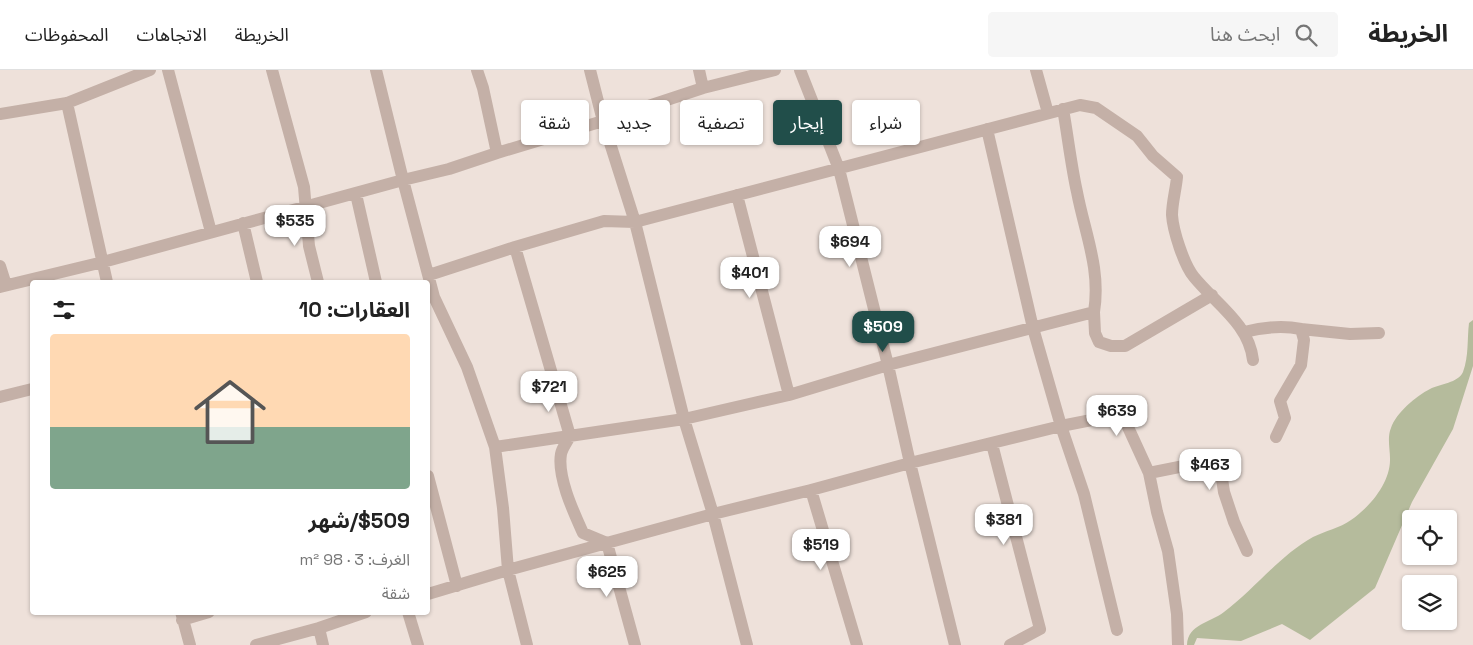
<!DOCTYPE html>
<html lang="ar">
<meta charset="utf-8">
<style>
body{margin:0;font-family:"Space Grotesk","Noto Sans Arabic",sans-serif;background:#f6f6f6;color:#222;direction:rtl;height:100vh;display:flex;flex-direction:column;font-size:19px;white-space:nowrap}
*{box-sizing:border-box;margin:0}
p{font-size:16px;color:#767676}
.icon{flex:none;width:28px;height:28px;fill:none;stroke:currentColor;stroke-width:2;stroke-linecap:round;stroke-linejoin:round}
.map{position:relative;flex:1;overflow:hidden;direction:ltr}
.sheet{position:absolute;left:30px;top:210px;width:400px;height:335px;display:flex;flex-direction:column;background:#fff;border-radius:5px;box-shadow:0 1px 4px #0004;direction:rtl}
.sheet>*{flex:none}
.banner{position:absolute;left:445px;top:30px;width:475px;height:45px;direction:rtl;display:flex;gap:10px}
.controls{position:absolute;left:1402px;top:440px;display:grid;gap:10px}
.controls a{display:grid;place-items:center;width:55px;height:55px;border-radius:5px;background:#fff;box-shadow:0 1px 4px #0004;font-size:25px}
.price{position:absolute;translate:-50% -42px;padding:0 11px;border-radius:10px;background:#fff;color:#222;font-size:16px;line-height:32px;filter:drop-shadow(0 1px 2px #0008)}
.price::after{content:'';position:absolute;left:50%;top:30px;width:15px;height:11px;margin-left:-8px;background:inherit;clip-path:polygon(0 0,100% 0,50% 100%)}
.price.selected{background:#214e4a;color:#fff}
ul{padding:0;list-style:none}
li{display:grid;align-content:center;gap:10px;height:265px;padding:0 20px}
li+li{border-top:1px solid #e0e0e0}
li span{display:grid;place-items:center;height:155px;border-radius:5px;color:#555}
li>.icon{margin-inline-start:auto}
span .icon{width:90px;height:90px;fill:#fffc;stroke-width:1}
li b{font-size:21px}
h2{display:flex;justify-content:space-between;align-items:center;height:60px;padding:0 20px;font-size:21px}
.tag{padding:0 18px;border-radius:5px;background:#fff;box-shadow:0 1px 4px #0004;font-size:18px;line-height:45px}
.tag.selected{background:#214e4a;color:#fff}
header{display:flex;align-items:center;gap:30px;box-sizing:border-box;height:70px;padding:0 25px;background:#fff;border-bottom:1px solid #e0e0e0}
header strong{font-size:24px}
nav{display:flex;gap:28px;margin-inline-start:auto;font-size:18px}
.search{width:350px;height:45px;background:#f6f6f6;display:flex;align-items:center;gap:12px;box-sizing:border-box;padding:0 18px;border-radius:5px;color:#767676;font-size:19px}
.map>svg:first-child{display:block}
.green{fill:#b5bb9c}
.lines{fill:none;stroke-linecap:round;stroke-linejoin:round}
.minor{stroke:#c4b0a7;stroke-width:12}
</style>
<header>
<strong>الخريطة</strong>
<div class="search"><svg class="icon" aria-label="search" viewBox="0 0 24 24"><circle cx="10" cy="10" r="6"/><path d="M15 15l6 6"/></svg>ابحث هنا</div>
<nav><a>الخريطة</a><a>الاتجاهات</a><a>المحفوظات</a></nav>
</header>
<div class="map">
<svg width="1473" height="575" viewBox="0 0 1473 575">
<rect width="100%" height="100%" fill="#eee1da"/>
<path class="green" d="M 1473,250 L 1473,296 L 1453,359 L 1412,432 L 1375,518 L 1310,570 L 1282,554 L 1241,571 L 1197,568 L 1194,575 L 1187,575 C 1188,554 1210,553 1224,542 C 1255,519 1279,486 1313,467 C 1325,461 1340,458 1351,450 C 1370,437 1391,412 1390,388 C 1390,379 1387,367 1391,358 C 1396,343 1416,326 1430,319 C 1440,314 1458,313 1463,302 C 1469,286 1467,269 1469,253 Z"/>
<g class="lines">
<path class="minor" d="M 168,0 L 211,162
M 272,0 L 304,117 L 309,176 L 318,212
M 376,0 L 403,110 L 449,99 L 497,83 L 603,51 L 703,18 L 775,0
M 477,0 L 483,18 L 497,83
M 590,0 L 603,51 L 635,152 L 684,349 L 713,444 L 747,575
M 699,0 L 703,18
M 800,0 L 839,99 L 888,295 L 910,393 L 1061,356 L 1122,344 L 1149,403 L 1157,442 L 1168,481 L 1177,544 L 1178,575
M 1036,0 L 1048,43
M 67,33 L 107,212
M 0,44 L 67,33 L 150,0
M 987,59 L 1033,258 L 1061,356 L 1084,424 L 1117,560
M 356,124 L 376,212
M 737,125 L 789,325
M 243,153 L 257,212
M 515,177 L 570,366 C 567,372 562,378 561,384 C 557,407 574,443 583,463 L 607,473 L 635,575
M 0,196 L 6,215
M 429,205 L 515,177 L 604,151 L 635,152 L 1080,35 L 1096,38 L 1137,66 L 1153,86 L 1177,107 C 1176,119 1172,133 1172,145 C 1173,161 1184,195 1194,207 C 1216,234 1249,254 1253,290
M 0,217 L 103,192 L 403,110 L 434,227 L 467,297 L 495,377 L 503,438 L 508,500 L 713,444 L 811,420 L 910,393 L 955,575
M 1094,242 L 1095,263 L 1099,272 L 1111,276 L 1125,276 L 1212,225
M 1301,259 L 1350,264 L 1379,263
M 1244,262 C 1264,257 1281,255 1301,259 L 1304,270 L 1301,295 L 1280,331 L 1285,348 L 1276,367
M 0,327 L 32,319
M 992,374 L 1040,559 L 1010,575
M 495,377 L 684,349 L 789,325 L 888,295 L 1094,242 C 1101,199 1085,164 1077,122 C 1071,95 1068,67 1063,39
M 1149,403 L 1219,389 L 1224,422 L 1234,452 L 1247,481
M 428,406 L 457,516
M 811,420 L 857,575
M 428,524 L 508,500 L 527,575
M 181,542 L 190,575
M 408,542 L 418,575
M 182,550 L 209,542
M 319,558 L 323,575
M 256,575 L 319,558 L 366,542"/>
</g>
</svg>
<div class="controls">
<a><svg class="icon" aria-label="locate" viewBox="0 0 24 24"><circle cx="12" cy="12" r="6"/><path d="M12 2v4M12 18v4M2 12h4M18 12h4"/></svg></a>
<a><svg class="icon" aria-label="layers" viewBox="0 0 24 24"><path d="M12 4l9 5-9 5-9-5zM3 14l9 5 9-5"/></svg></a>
</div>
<b class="price" style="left:295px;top:177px">$535</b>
<b class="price" style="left:850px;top:198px">$694</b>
<b class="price" style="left:750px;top:229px">$401</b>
<b class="price selected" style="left:883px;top:283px">$509</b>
<b class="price" style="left:549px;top:343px">$721</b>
<b class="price" style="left:1117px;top:367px">$639</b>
<b class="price" style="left:1210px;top:421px">$463</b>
<b class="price" style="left:1004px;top:476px">$381</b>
<b class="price" style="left:821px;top:501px">$519</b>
<b class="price" style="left:607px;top:528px">$625</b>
<div class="banner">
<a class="tag">شراء</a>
<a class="tag selected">إيجار</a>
<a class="tag">تصفية</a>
<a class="tag">جديد</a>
<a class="tag">شقة</a>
</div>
<section class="sheet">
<h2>العقارات: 10<svg class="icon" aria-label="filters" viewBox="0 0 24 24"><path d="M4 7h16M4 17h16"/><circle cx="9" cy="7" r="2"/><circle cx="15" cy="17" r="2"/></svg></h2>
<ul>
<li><span style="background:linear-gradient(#ffd9b3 60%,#7fa58c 0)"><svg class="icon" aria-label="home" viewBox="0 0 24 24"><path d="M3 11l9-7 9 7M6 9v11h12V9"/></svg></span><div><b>$509/شهر</b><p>الغرف: 3 · 98 m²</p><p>شقة</p></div></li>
</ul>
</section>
</div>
